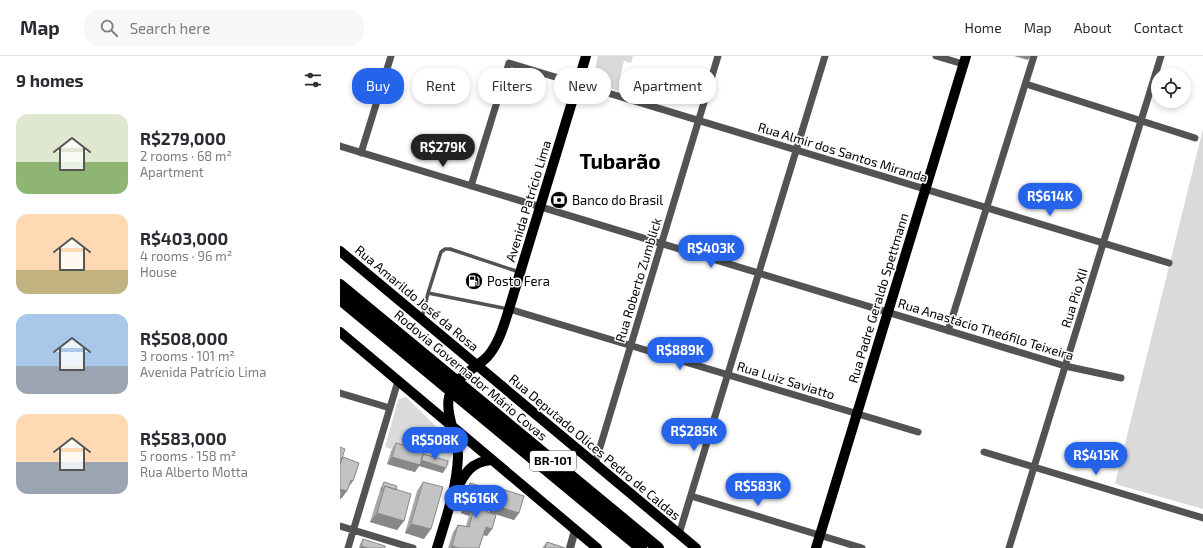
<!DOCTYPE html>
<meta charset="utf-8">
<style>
body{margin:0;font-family:"Exo 2",sans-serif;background:#f7f7f7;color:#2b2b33;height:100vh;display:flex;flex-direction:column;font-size:15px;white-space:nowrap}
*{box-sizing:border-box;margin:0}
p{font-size:13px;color:#7c7c81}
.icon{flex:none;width:22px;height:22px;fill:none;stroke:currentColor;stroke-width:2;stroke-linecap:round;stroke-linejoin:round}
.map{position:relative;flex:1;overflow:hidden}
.details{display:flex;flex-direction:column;background:#fff;width:340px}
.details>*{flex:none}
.guide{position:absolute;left:12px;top:12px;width:380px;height:36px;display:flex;gap:8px}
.fabs{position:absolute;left:811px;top:12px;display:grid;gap:8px}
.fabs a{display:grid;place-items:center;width:40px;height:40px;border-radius:50%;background:#fff;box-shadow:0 2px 6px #0003;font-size:20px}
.price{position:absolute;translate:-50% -34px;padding:0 9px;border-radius:14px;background:#2563eb;color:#fff;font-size:13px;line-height:26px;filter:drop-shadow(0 1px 2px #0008)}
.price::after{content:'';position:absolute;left:50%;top:24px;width:12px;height:9px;margin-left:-6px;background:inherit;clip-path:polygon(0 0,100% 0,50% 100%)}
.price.on{background:#222;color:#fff}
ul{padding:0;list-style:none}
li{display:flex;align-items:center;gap:12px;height:100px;padding:0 16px}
li span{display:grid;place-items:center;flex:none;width:112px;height:80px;border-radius:12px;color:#555}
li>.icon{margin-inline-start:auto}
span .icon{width:48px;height:48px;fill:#fffc;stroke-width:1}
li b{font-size:17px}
h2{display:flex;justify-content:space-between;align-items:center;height:48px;padding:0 16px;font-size:17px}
.chip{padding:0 14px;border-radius:16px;background:#fff;box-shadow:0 2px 6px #0003;font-size:14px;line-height:36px}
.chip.on{background:#2563eb;color:#fff}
header{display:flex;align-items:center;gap:24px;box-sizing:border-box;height:56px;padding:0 20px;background:#fff;border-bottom:1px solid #e1e1e2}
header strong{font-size:19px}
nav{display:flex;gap:22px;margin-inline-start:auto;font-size:14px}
.search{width:280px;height:36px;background:#f7f7f7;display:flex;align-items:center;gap:10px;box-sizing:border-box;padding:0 14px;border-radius:16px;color:#7c7c81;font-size:15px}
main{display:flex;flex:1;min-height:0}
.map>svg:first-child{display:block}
.green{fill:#dadada}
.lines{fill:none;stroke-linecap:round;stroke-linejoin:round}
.service{stroke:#535353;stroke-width:3.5}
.minor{stroke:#535353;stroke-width:7}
.tertiary{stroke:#535353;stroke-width:8}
.primary{stroke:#000;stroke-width:10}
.motorway{stroke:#000;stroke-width:12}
.wall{fill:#a8a8a8}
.shaded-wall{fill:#888}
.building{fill:#c3c3c3;stroke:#888}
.labels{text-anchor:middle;stroke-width:3;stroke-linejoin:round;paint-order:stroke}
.shield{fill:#fff;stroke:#4c4c4c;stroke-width:1}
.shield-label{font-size:12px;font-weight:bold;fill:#000}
.street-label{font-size:13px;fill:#000;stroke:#fff}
.poi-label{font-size:13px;fill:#000;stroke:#fff;text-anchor:start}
.town-label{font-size:21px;font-weight:bold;fill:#000;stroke:#fff}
</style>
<header>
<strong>Map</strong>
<div class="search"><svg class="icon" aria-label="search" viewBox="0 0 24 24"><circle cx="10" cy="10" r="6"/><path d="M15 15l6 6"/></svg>Search here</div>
<nav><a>Home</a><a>Map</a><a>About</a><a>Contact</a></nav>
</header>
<main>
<section class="details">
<h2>9 homes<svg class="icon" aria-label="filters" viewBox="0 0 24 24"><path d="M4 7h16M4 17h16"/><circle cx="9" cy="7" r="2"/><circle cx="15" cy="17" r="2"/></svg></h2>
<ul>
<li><span style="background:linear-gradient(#dfe7d0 60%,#8fb573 0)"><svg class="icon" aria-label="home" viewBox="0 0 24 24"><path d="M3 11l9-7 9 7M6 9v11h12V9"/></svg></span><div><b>R$279,000</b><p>2 rooms · 68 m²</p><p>Apartment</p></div></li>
<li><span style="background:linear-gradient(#ffd9b3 70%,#c2b280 0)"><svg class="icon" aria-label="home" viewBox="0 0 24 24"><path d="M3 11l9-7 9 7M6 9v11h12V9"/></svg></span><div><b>R$403,000</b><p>4 rooms · 96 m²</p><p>House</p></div></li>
<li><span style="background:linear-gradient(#a9c7e8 65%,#9aa5b1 0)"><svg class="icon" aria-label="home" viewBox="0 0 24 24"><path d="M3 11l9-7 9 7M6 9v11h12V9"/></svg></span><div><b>R$508,000</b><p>3 rooms · 101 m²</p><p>Avenida Patrício Lima</p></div></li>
<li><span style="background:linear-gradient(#ffd9b3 60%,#9aa5b1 0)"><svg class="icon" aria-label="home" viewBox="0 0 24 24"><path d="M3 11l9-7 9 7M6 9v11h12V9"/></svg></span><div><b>R$583,000</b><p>5 rooms · 158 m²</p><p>Rua Alberto Motta</p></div></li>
</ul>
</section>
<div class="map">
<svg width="863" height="492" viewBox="0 0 863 492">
<rect width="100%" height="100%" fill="#fff"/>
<path class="green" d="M 258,0 L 293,0 L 291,7 L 284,5 L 280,22 L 284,23 L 281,36 L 252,26 Z
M 863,73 L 863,453 L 775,428 Z
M 66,341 L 113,387 L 114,394 L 108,410 L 45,391 L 58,344 L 62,342 Z"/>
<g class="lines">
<path class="service" d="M 88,237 L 101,196 L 105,193 L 110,193 L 179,216
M 82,262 L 88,237 L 168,253"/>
<path class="minor" d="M 596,0 L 623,8
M 686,28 L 855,82
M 0,90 L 725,310 L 781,322
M 21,97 L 51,0
M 131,130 L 169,7 L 829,207
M 169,253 L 578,376
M 608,275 L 694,0
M 0,337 L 50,352
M 644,396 L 863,462
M 255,408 L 378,0
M 351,440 L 522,492
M 0,470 L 73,492
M 339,478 L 485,0
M 8,492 L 58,325
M 669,492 L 821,0"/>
<path class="tertiary" d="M 230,492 L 235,474"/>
<path class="primary" d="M 0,195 L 356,492
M 0,276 L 257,492
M 116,434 C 125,417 131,406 151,404
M 97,492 C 106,462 117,432 118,400 C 118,381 105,359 109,341 C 114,320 135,314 148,300 C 159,287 164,269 169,253 L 246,0
M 476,492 L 626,0"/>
<path class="motorway" d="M 0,229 L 318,492
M 0,243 L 301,492"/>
</g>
<path class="wall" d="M 56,387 L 83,398 L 103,417 L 79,410 L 75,416 L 47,408 L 51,395 Z
M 44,426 L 56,434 L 64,465 L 57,474 L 30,466 L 41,431 Z
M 83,426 L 84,483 L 65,477 L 77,435 Z
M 130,427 L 147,456 L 147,480 L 143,479 L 139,492 L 108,492 L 113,476 L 118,469 L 126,470 L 129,460 L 121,457 L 125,434 Z
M 159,432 L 179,457 L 174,464 L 149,456 L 154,439 Z
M 23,483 L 45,492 L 19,492 L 20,488 Z
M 207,486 L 225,492 L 202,492 Z"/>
<path class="shaded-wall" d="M 674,0 L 691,0 L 688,4 Z
M 52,401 L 80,404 L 106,412 L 103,417 L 79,410 L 75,416 L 47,408 Z
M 11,424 L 13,425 L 8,432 Z
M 0,433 L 7,435 L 2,442 L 0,442 Z
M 154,449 L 179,457 L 174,464 L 149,456 Z
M 126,450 L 134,453 L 129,460 L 121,457 Z
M 37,457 L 64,465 L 57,474 L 30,466 Z
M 71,468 L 91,473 L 84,483 L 65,477 Z
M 146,471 L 152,473 L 147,480 L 141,478 Z
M 21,490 L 28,492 L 20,492 Z
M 112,490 L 119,492 L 111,492 Z"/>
<path class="building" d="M 56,387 L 84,395 L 80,409 L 52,401 Z
M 0,391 L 5,393 L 0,408 Z
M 83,398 L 108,405 L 106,412 L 81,404 Z
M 3,401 L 19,407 L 13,425 L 11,424 L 7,435 L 0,433 L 0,408 Z
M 44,426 L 57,430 L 56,434 L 45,430 L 41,435 Z
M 83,426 L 103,431 L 91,473 L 71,468 Z
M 130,427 L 153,434 L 147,456 L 156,459 L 152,473 L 146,471 L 139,492 L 119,492 L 112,490 L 118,469 L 129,471 L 134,453 L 126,450 Z
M 45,430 L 71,438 L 64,465 L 37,457 Z
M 159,432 L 184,440 L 179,457 L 154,449 Z
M 0,436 L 2,436 L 0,443 Z
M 23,483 L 45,490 L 45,492 L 28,492 L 21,490 Z
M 207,486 L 225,492 L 205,492 Z"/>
<defs>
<symbol id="bank-disc" viewBox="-11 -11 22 22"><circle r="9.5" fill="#000" stroke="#fff"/><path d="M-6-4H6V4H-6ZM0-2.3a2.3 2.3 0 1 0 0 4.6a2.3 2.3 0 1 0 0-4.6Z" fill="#fff"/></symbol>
<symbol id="fuel-disc" viewBox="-11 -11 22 22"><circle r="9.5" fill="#000" stroke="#fff"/><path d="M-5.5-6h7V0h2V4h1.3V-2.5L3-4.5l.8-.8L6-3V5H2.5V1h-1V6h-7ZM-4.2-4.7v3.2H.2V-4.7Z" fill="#fff"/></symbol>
</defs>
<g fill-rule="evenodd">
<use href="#bank-disc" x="209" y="134" width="20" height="20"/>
<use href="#fuel-disc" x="124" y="215" width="20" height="20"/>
</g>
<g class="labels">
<rect class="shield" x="190" y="395" width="46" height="20" rx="3"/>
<g class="shield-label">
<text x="213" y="409">BR-101</text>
</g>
<g class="street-label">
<text transform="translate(503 96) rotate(17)" y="5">Rua Almir dos Santos Miranda</text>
<text transform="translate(188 145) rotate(-73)" y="5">Avenida Patrício Lima</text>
<text transform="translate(298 224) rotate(-73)" y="5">Rua Roberto Zumblick</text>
<text transform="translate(77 242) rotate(40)" y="5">Rua Amarildo José da Rosa</text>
<text transform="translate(538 242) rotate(-73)" y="5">Rua Padre Geraldo Spettmann</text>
<text transform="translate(734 242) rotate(-73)" y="5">Rua Pio XII</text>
<text transform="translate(646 273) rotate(17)" y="5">Rua Anastácio Theófilo Teixeira</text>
<text transform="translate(131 319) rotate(40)" y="5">Rodovia Governador Mário Covas</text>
<text transform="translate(446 324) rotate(17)" y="5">Rua Luiz Saviatto</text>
<text transform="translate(255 391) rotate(40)" y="5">Rua Deputado Olices Pedro de Caldas</text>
</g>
<g class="poi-label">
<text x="232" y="149">Banco do Brasil</text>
<text x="147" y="230">Posto Fera</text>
</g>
<g class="town-label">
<text x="280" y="113">Tubarão</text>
</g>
</g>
</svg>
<div class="fabs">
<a><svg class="icon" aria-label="locate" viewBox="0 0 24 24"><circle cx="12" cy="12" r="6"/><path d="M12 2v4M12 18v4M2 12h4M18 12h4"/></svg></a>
</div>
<b class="price on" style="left:103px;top:112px">R$279K</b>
<b class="price" style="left:710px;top:161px">R$614K</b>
<b class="price" style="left:371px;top:213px">R$403K</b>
<b class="price" style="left:340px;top:315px">R$889K</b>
<b class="price" style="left:354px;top:396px">R$285K</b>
<b class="price" style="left:95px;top:405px">R$508K</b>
<b class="price" style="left:756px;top:420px">R$415K</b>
<b class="price" style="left:418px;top:451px">R$583K</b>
<b class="price" style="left:136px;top:463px">R$616K</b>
<div class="guide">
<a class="chip on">Buy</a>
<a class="chip">Rent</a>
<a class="chip">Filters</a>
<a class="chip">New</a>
<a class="chip">Apartment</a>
</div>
</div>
</main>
